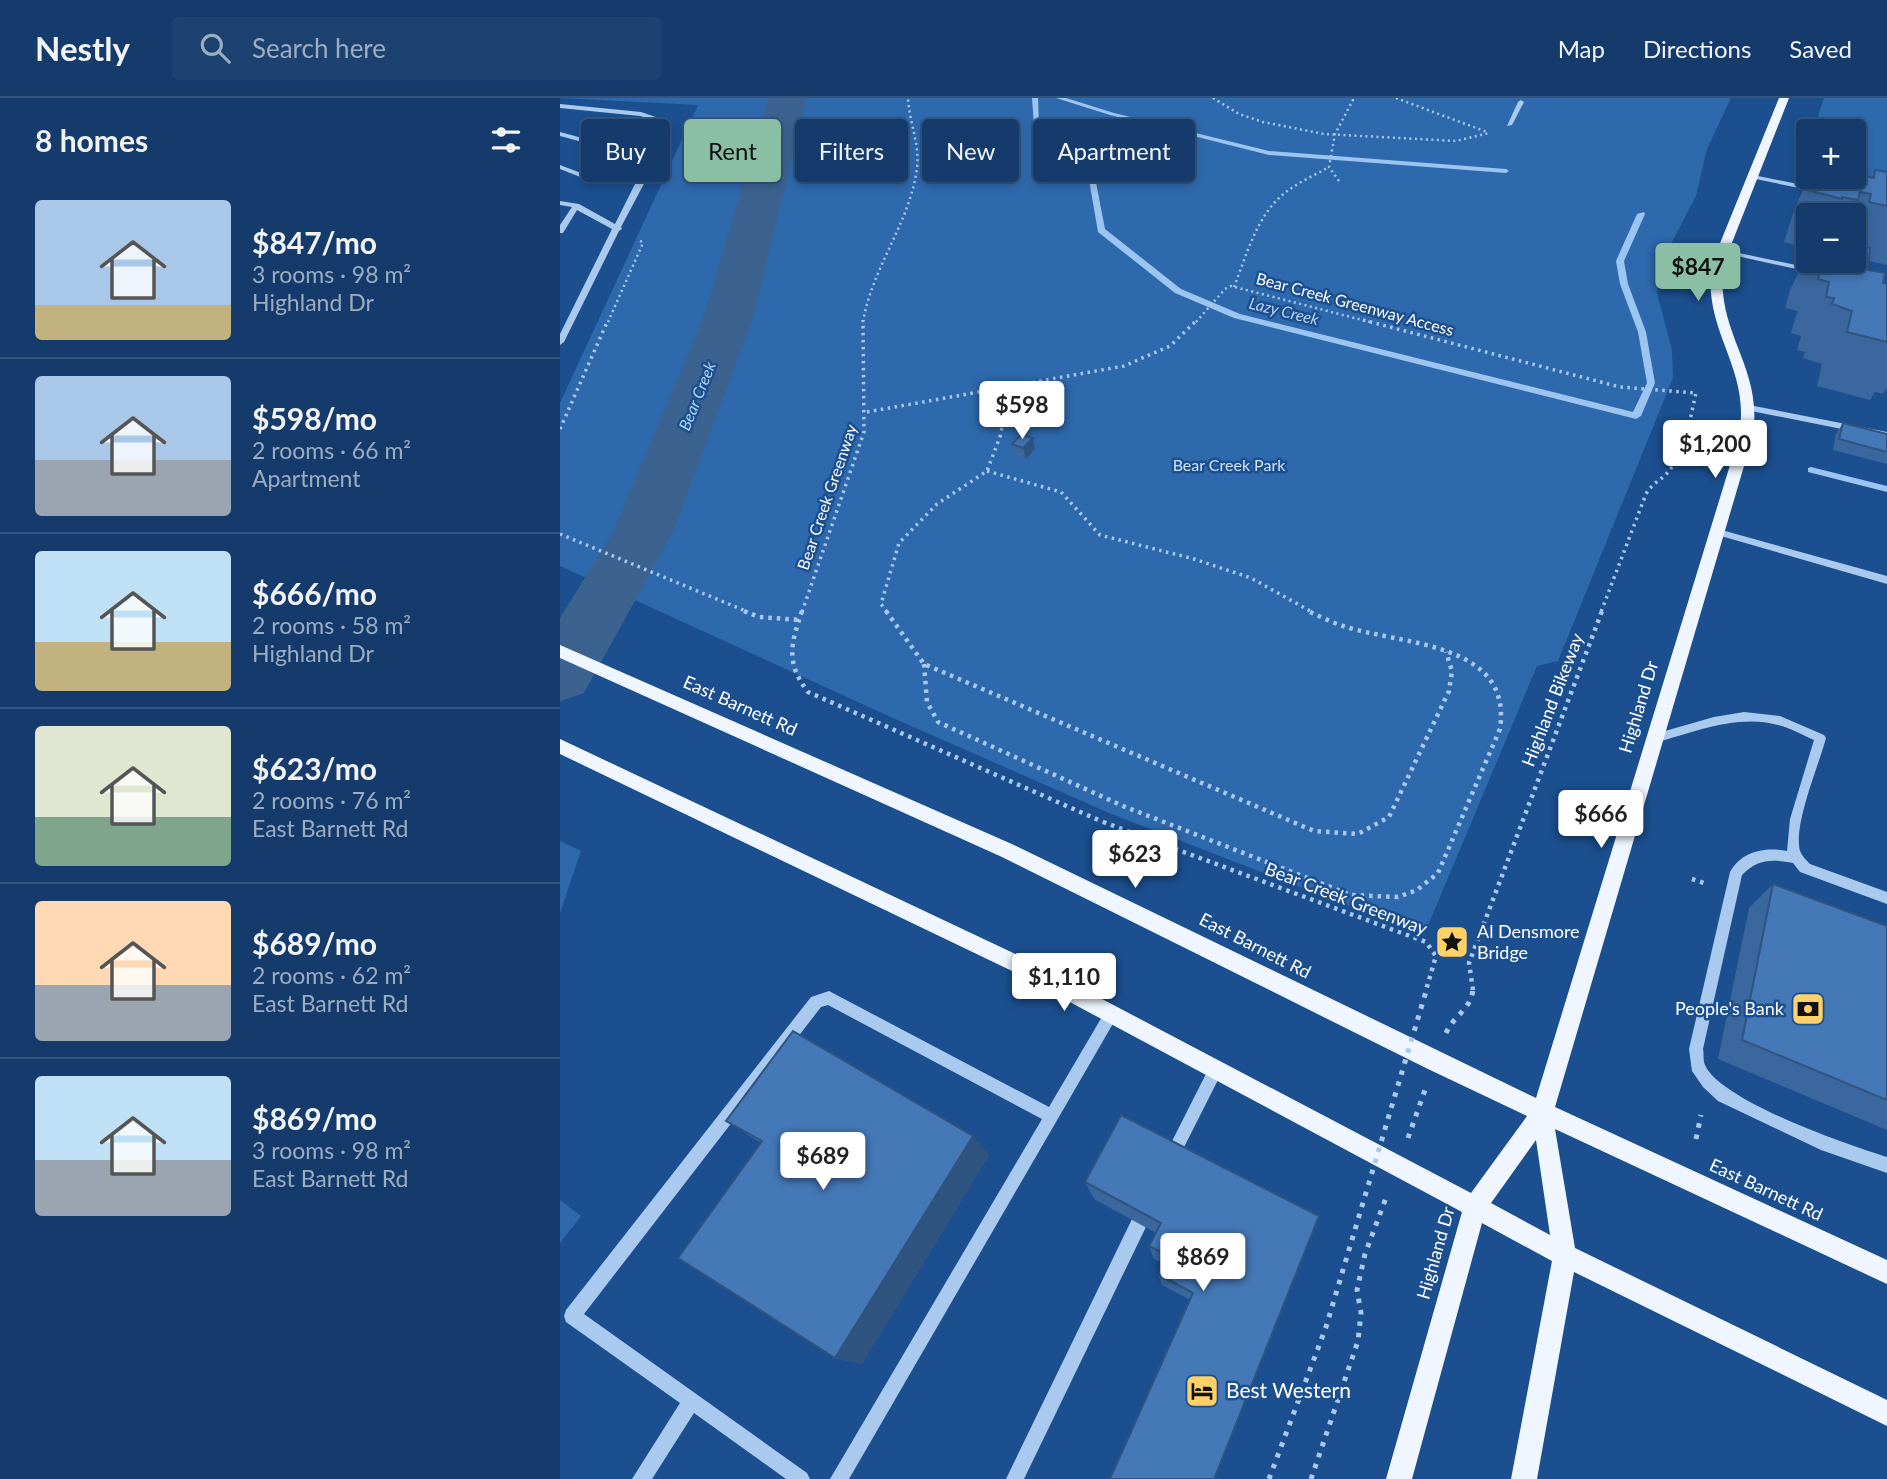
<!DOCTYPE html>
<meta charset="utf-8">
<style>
body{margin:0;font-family:Lato,sans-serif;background:#1d4271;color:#f1f3f6;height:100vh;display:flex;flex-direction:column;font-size:26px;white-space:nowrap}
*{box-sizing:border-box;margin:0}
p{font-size:23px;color:#9dadc1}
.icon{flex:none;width:38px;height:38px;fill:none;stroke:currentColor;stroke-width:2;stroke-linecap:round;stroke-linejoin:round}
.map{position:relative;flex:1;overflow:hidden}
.details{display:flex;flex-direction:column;background:#143b6b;width:560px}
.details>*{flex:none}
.hud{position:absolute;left:21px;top:21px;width:665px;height:63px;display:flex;gap:14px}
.fabs{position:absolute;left:1236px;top:21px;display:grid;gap:14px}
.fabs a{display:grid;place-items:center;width:70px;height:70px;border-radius:7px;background:#143b6b;box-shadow:0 4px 10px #0003,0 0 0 2px #33557e;font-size:35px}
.price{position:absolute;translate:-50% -60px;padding:0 16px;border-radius:7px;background:#fff;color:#222;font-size:23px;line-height:46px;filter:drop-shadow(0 2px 4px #0008)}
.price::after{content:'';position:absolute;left:50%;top:42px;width:21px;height:16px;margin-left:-10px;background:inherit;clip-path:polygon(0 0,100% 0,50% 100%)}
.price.current{background:#8abfa5;color:#111}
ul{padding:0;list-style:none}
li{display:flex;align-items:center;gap:21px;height:175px;padding:0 35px}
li+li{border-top:2px solid #33557e}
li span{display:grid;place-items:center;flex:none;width:196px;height:140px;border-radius:7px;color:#555}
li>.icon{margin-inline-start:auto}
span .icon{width:84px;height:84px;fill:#fffc;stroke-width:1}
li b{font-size:30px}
h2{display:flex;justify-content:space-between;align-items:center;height:84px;padding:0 35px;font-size:30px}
.pill{padding:0 24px;border-radius:7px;background:#143b6b;box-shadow:0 4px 10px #0003,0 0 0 2px #33557e;font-size:24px;line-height:63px}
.pill.current{background:#8abfa5;color:#111}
header{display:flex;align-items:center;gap:42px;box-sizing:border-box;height:98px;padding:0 35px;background:#143b6b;border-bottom:2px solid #33557e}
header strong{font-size:33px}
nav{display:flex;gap:38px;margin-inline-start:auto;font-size:24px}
.search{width:490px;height:63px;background:#1d4271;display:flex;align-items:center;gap:18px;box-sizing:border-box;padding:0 24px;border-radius:7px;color:#9dadc1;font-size:26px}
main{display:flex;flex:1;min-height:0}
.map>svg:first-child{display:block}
.green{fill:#2e69ad}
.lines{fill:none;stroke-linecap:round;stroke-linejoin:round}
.stream{fill:#9cc4f0;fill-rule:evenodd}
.river{fill:#3c6290;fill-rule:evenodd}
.path-far3{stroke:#a9c9ee;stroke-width:2.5;stroke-dasharray:2 3.5;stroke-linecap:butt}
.path-far2{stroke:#a9c9ee;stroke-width:3.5;stroke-dasharray:2.5 4.5;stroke-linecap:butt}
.path-far1{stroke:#a9c9ee;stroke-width:4.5;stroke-dasharray:3.5 5;stroke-linecap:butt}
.path{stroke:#a9c9ee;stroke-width:5;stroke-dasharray:4.5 7;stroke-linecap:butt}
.minor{fill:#a9c9ee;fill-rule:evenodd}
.major{fill:#f0f6ff;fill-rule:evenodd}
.path-bridge-far1{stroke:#a9c9ee;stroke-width:4.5;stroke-dasharray:3.5 5;stroke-linecap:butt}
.path-bridge{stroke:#a9c9ee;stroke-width:5;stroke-dasharray:4.5 7;stroke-linecap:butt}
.wall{fill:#3a679d}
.shaded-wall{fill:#305480}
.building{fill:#4478b7;stroke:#305480;stroke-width:2}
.labels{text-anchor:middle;stroke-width:5;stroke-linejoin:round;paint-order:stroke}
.far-street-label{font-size:16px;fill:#fff;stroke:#1b4f8f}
.far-water-label{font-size:16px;font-style:italic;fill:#b5d3f5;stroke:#1b4f8f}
.far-park-label{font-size:16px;fill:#cfe3fa;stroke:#1b4f8f}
.street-label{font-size:18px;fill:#fff;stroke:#1b4f8f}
.poi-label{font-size:18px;fill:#fff;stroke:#1b4f8f;text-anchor:start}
.near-poi-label{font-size:21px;fill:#fff;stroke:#1b4f8f;text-anchor:start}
</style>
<header>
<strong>Nestly</strong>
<div class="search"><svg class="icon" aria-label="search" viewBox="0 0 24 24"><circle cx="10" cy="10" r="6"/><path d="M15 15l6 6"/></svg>Search here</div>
<nav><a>Map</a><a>Directions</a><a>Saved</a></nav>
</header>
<main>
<section class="details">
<h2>8 homes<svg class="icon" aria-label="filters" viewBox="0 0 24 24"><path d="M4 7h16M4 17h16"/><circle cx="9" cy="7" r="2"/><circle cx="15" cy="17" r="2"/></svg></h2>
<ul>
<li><span style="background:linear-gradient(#a9c7e8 75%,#c2b280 0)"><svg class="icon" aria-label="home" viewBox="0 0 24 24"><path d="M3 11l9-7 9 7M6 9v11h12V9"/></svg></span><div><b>$847/mo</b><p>3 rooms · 98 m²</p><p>Highland Dr</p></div></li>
<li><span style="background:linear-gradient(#a9c7e8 60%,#9aa5b1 0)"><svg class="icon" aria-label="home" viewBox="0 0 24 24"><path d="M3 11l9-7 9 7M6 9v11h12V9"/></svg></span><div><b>$598/mo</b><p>2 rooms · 66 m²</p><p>Apartment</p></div></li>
<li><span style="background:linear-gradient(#bfe0f5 65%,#c2b280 0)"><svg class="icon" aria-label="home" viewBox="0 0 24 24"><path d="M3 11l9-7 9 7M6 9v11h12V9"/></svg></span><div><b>$666/mo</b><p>2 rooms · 58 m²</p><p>Highland Dr</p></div></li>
<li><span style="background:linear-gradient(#dfe7d0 65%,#7fa58c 0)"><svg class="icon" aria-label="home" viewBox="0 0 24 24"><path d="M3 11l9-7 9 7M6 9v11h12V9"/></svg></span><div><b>$623/mo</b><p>2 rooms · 76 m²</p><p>East Barnett Rd</p></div></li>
<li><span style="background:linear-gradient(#ffd9b3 60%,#9aa5b1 0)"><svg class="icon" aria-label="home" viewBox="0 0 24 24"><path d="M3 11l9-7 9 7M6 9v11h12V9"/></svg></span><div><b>$689/mo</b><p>2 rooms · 62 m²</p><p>East Barnett Rd</p></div></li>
<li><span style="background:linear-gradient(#bfe0f5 60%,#9aa5b1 0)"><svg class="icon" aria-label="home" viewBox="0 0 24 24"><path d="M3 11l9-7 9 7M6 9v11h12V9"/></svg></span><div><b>$869/mo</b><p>3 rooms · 98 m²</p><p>East Barnett Rd</p></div></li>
</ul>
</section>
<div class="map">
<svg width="1327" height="1381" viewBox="0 0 1327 1381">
<rect width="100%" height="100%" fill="#1b4f8f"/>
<path class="green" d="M 0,0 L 1171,0 L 1147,51 L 1136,98 L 1101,165 L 1097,195 L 1112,252 L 1113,280 L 998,563 L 977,568 L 864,837 L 549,715 L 333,620 L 0,468 L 0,305 L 138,7 Z
M 1264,0 L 1327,0 L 1327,90 L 1293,79 L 1293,33 L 1253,33 Z
M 0,743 L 21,753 L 0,815 Z
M 0,1102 L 21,1118 L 0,1145 Z"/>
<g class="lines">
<path class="stream" d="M 472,0 L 478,0 L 479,26 L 533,69 L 545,131 L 621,191 L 680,216 L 1073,314 L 1087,285 L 1078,234 L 1060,186 L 1056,163 L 1077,116 L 1084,114 L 1085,116 L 1064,163 L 1068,186 L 1086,234 L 1095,285 L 1081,318 L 1076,321 L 674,220 L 615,195 L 538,134 L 527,70 L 474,28 Z
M 496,0 L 506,0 L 554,15 L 709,53 L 946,71 L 949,73 L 946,75 L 709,57 L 550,17 Z
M 1251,369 L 1327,388 L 1327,394 L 1248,374 L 1248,370 Z"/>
<path class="river" d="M 209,0 L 247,0 L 193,220 L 113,434 L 24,595 L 0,603 L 0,520 L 53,434 L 143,220 Z"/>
<path class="path-far3" d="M 653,0 L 679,16 L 703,24 L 764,36 L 896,43 L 929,35
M 836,0 L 927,34
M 779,83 L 769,69 L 775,36 L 794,0
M 674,189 C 687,156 697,116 726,94 C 739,84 755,77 769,69
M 48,224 L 83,145 L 79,142
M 303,224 C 312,169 350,125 357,70 C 360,46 349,24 348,0
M 636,224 L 665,191 L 671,188 L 810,224"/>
<path class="path-far2" d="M 803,222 L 1060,289 L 1136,295 C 1130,320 1126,352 1109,373 C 1102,382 1092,385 1086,396 L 1041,514
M 307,314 L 564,268 L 610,248 L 637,222
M 0,331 L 48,222
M 427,373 L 501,394 L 540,437 L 634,461 L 691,480 L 752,514
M 0,436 L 188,514
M 242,514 L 304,334 L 303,222
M 327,514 L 321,506 L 339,445 L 377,406 L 427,373 L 441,336 L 447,288"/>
<path class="path-far1" d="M 184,513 L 199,519 L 239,522
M 242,513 C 231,546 225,564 248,594 L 543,724
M 326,513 L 364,566 L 754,733 L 798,736 L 829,719 L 889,593 L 892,573 L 886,554
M 364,566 L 367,604 L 378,624 L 563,708 L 791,797 L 838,799 L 857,792 L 878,775 L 940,631 C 953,543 840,547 783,528 C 771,524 759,518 748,513
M 1132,781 L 1147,786
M 913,892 L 909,865 L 1042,513"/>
<path class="path" d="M 886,935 C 894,917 912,911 913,890
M 848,1040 L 865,992
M 1136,1041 L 1141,1017
M 751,1381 L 798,1243 L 801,1215 L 797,1192 L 805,1156 L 827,1097"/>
<path class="minor" d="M 961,2 L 964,4 L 952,27 L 947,28 L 958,4 Z
M 0,6 L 81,14 L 102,21 L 108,32 L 84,81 L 86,82 L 61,129 L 62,131 L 59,133 L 4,244 L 0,247 L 0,236 L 52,131 L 17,112 L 3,135 L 0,135 L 0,127 L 12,109 L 0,107 L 0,103 L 19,106 L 55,126 L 76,84 L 33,84 L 0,71 L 0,67 L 34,80 L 78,80 L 90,56 L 52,52 L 0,38 L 0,34 L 52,48 L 92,52 L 102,32 L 97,23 L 80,18 L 0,10 Z
M 1193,77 L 1258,90 L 1262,92 L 1258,94 L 1191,80 L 1191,78 Z
M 1160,151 L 1255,171 L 1259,173 L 1255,175 L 1163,155 L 1160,155 Z
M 1189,307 L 1327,334 L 1327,340 L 1186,312 L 1184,310 Z
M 1158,431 L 1327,478 L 1327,486 L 1154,436 L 1153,434 Z
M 1184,614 L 1220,618 L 1264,637 L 1266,640 C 1259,667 1233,727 1240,753 C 1242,758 1246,762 1250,766 L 1327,794 L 1327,806 L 1240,774 L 1233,765 C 1211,761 1198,761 1182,777 L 1143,951 C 1144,956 1143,963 1145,967 C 1161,1003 1288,1047 1327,1059 L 1327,1075 L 1261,1052 L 1158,1003 L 1143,989 L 1132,973 L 1129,951 L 1170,774 C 1182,753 1205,749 1227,753 L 1230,721 L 1254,642 C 1242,637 1231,630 1218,627 C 1177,616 1134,634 1095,645 L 1089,640 L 1091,637 L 1154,619 Z
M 269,893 L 489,1009 L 546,912 L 551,910 L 556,912 L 558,917 L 289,1381 L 270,1381 L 482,1021 L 268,907 L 261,909 L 24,1216 L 247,1375 L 250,1381 L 226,1381 L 134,1315 L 92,1381 L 72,1381 L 120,1305 L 6,1224 L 4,1218 L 6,1212 L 251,899 Z
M 655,966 L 660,968 L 662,973 L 660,978 L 616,1065 L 611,1068 L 606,1065 L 603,1060 L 606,1055 L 650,968 Z
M 579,1117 L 585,1119 L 587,1125 L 585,1131 L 464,1381 L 446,1381 L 573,1119 Z"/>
<path class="major" d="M 1219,0 L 1229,0 L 1164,165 C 1153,235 1206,270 1192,341 L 995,1009 L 1327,1162 L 1327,1186 L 995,1031 L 1015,1150 L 1327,1302 L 1327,1328 L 1014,1174 L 977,1381 L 951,1381 L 992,1163 L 922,1125 L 852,1381 L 826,1381 L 902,1114 L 450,872 L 0,656 L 0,641 L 464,860 L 911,1095 L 967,1018 L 868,971 L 442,759 L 0,560 L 0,547 L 454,747 L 976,1000 L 1178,341 C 1194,271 1141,235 1152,165 ZM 976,1042 L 990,1137 L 931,1105 Z"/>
<path class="path-bridge-far1" d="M 543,724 L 866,844 L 876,858 L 866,892"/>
<path class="path-bridge" d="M 709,1381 L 766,1229 L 867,890"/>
</g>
<path class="wall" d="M 1315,72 L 1327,74 L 1327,167 L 1309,163 L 1308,172 L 1323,185 L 1327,186 L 1327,290 L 1323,296 L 1315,294 L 1310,302 L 1257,288 L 1262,266 L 1243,260 L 1245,254 L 1237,252 L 1241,238 L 1231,235 L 1235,221 L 1238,213 L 1225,210 L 1230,192 L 1248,156 L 1248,163 L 1293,163 L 1293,117 L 1248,117 L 1248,151 L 1224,144 L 1234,112 L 1249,79 L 1305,78 L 1312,79 Z
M 1283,325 L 1327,336 L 1327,366 L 1273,352 L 1276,336 Z
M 473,340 L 475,351 L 466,361 L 454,357 L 452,346 Z
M 1213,786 L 1327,828 L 1327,1032 L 1158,961 L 1189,810 Z
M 166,1023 L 429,1057 L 302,1266 L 275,1260 L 201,1045 Z
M 525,1084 L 759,1118 L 630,1202 L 602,1187 L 598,1176 L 603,1165 L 594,1161 L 589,1148 L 596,1135 L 534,1101 Z"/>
<path class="shaded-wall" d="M 473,340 L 475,351 L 466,361 L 463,350 Z
M 413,1038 L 429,1057 L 302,1266 L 275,1260 Z"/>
<path class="building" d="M 1293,68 L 1307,70 L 1305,78 L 1314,80 L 1315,72 L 1327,74 L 1327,108 L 1309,104 L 1311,96 L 1300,94 L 1298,102 L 1282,99 L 1282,101 L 1248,92 L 1252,79 L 1293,79 Z
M 1293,147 L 1310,150 L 1308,172 L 1325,175 L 1323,185 L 1327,186 L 1327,244 L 1287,234 L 1292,213 L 1272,206 L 1274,200 L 1266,199 L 1269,184 L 1258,181 L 1262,168 L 1269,169 L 1270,164 L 1265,163 L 1293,163 Z
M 1283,325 L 1327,336 L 1327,354 L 1279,341 Z
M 461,337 L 473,340 L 463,350 L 452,346 Z
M 1213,786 L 1327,828 L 1327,1002 L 1182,942 Z
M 233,933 L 413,1038 L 275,1260 L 118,1160 L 202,1043 L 166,1023 Z
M 561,1017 L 759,1118 L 654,1381 L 550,1381 L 633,1195 L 598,1176 L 607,1157 L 589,1148 L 601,1125 L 525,1084 Z"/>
<defs>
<symbol id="sight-square" viewBox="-11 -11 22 22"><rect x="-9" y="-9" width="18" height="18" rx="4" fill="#ffd166" stroke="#1b4f8f"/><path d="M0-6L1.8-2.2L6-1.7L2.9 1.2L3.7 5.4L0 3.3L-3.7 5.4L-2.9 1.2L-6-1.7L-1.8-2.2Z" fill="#111"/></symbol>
<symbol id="bank-square" viewBox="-11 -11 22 22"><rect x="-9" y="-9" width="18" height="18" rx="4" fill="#ffd166" stroke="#1b4f8f"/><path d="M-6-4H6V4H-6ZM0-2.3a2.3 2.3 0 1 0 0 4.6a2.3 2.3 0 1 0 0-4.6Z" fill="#111"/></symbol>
<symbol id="hotel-square" viewBox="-11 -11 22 22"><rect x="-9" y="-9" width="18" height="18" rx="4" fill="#ffd166" stroke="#1b4f8f"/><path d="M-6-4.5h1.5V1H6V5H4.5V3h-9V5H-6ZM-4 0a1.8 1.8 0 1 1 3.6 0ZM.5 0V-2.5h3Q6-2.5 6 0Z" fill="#111"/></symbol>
</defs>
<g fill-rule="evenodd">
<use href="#sight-square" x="873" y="825" width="38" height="38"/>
<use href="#bank-square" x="1229" y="892" width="38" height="38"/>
<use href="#hotel-square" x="623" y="1274" width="38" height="38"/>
</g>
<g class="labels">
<g class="far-street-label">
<text transform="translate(795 206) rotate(15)" y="6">Bear Creek Greenway Access</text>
<text transform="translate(267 399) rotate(-71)" y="6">Bear Creek Greenway</text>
</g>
<g class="far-water-label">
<text transform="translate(724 213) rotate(14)" y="6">Lazy Creek</text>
<text transform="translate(137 298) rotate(-68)" y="6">Bear Creek</text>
</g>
<g class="far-park-label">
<text x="669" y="373">Bear Creek Park</text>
</g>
<g class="street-label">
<text transform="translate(993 602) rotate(-69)" y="6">Highland Bikeway</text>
<text transform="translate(180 608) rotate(24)" y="6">East Barnett Rd</text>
<text transform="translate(1079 609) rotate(-73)" y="6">Highland Dr</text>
<text transform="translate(786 801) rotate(21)" y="6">Bear Creek Greenway</text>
<text transform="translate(695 848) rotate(27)" y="6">East Barnett Rd</text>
<text transform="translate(1206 1092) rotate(25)" y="6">East Barnett Rd</text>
<text transform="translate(876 1155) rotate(-74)" y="6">Highland Dr</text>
</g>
<g class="poi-label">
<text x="917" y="840">Al Densmore<tspan x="917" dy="21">Bridge</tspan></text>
<text x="1224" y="917" text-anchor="end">People's Bank</text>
</g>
<g class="near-poi-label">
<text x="666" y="1300">Best Western</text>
</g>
</g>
</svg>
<div class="fabs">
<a>+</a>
<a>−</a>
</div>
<b class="price current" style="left:1138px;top:205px">$847</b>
<b class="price" style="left:462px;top:343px">$598</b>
<b class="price" style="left:1155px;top:382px">$1,200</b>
<b class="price" style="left:1041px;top:752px">$666</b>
<b class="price" style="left:575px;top:792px">$623</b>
<b class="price" style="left:504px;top:915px">$1,110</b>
<b class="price" style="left:263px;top:1094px">$689</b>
<b class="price" style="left:643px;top:1195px">$869</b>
<div class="hud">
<a class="pill">Buy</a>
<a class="pill current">Rent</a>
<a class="pill">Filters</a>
<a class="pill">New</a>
<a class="pill">Apartment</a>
</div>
</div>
</main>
